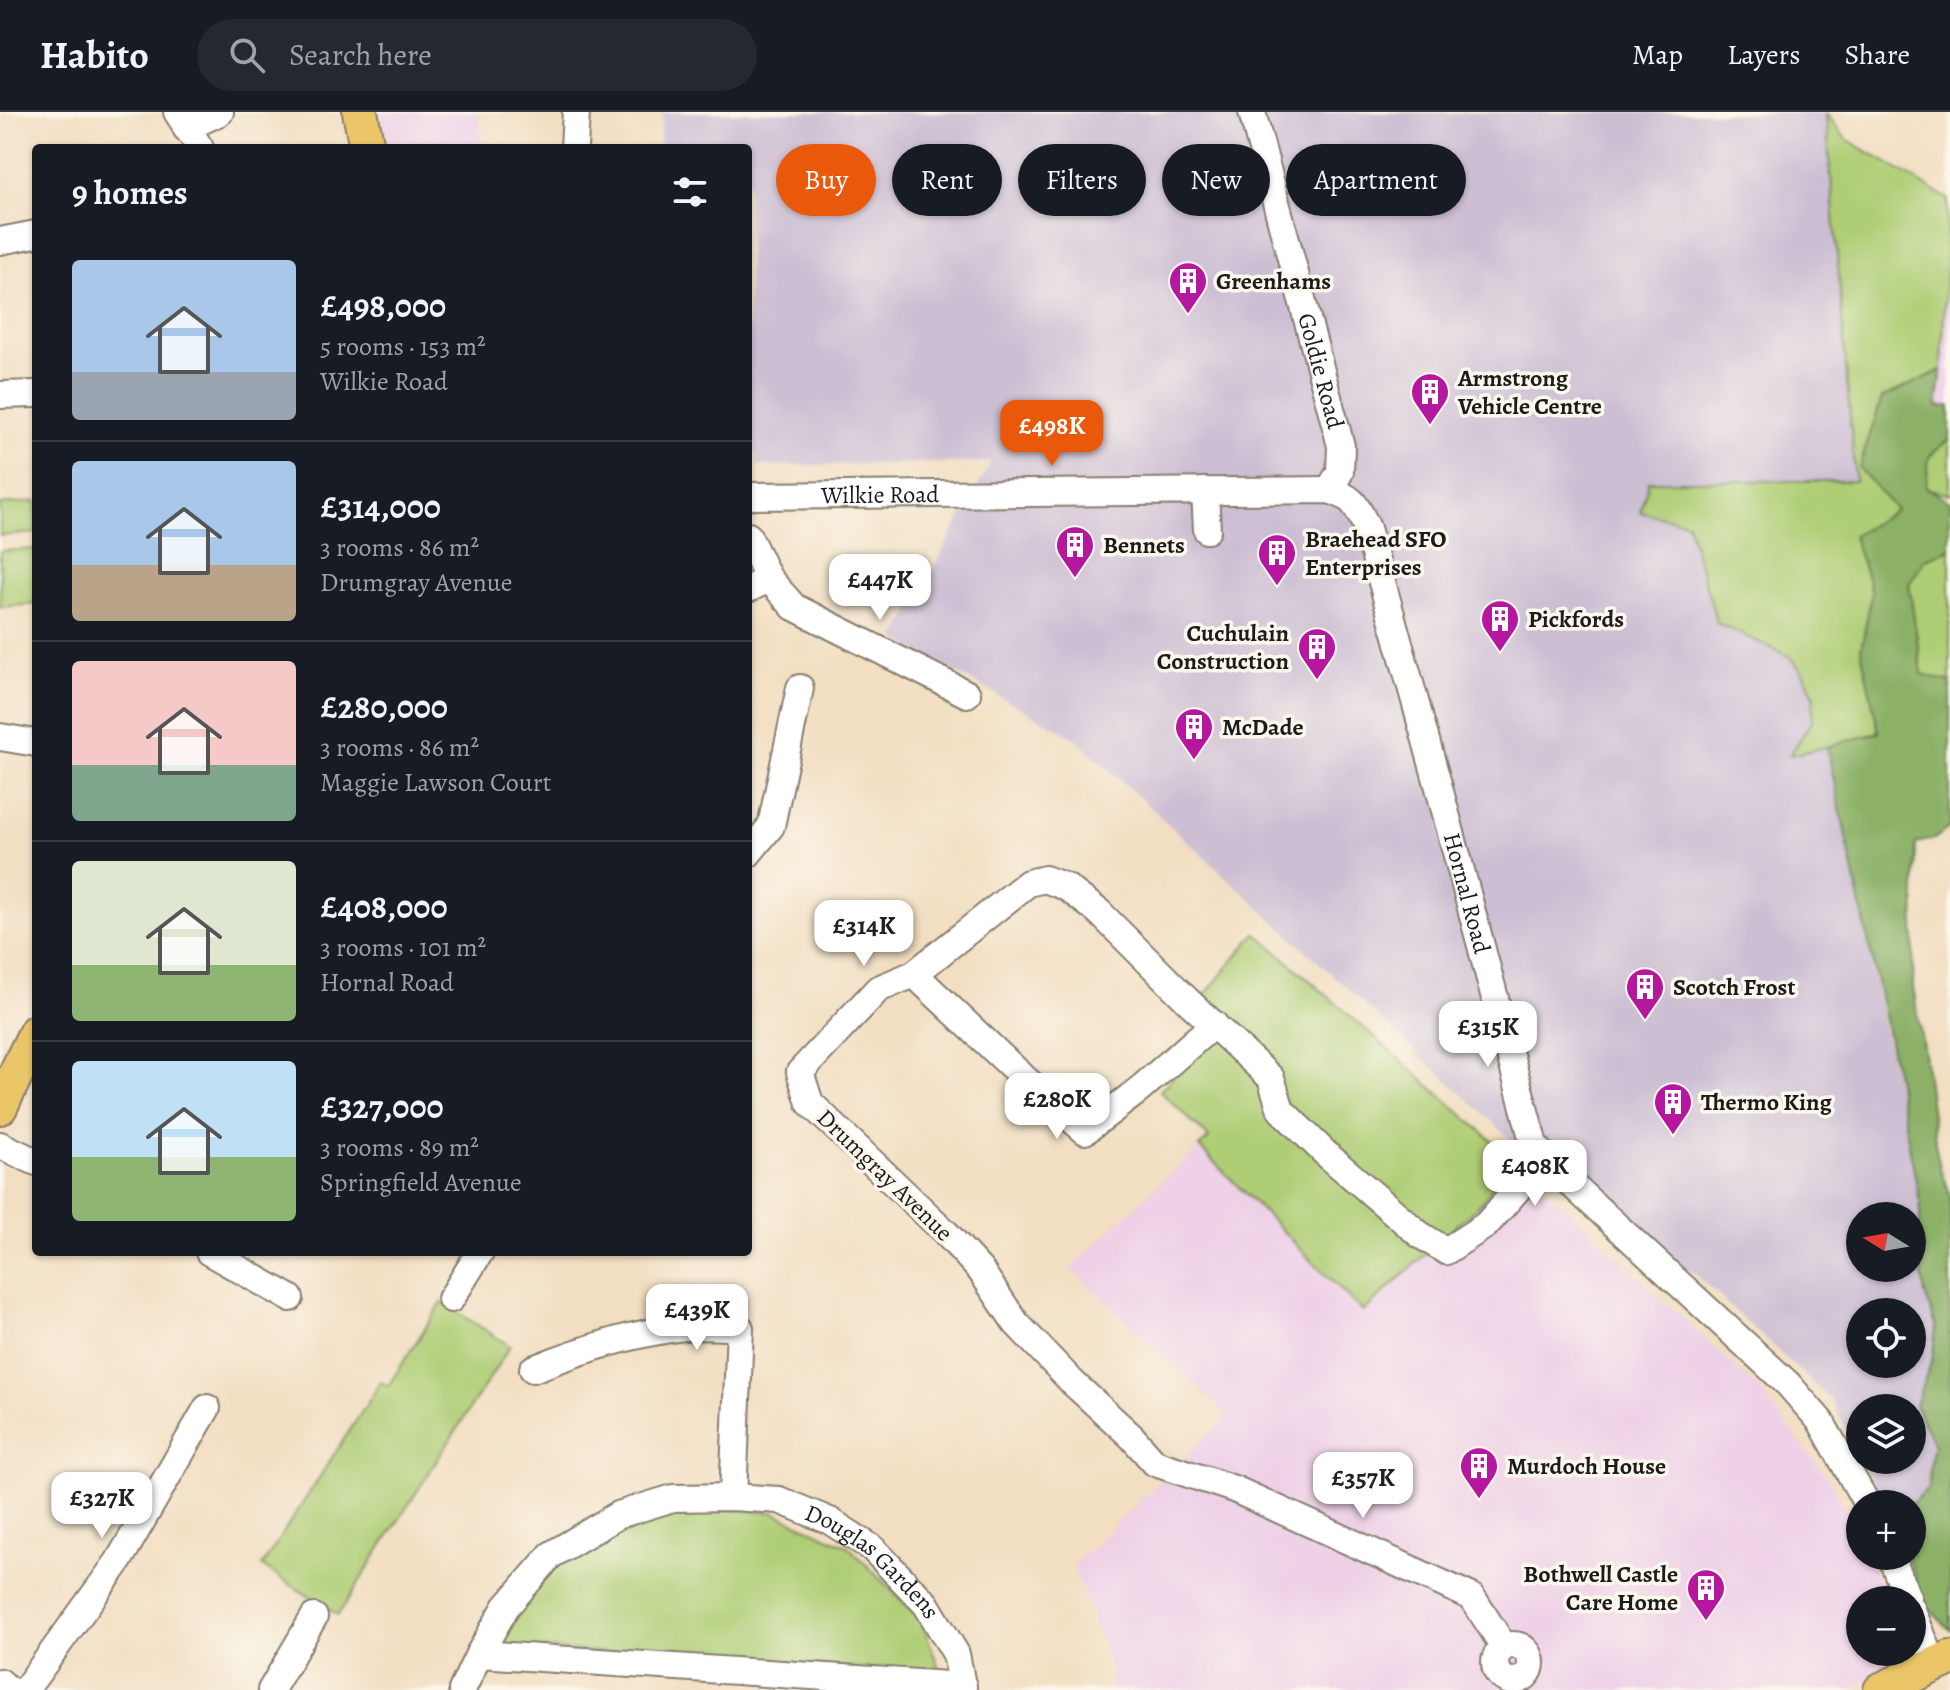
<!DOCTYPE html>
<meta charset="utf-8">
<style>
body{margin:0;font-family:Alegreya,serif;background:#242831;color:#f1f3f6;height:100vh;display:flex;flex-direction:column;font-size:30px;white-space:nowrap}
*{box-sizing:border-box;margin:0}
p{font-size:26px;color:#9ea1a6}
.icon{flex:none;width:44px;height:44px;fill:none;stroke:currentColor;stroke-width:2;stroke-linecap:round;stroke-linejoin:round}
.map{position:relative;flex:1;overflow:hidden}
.sheet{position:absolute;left:32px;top:32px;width:720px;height:1112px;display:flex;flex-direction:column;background:#171b24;border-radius:8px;box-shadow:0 2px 6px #0004}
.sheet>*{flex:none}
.top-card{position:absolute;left:776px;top:32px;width:760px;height:72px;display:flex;gap:16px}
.needle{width:52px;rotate:281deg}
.buttons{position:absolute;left:1846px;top:1090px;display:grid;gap:16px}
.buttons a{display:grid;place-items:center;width:80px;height:80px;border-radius:50%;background:#171b24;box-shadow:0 2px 6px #0004;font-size:40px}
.price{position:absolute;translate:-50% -68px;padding:0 18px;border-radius:16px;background:#fff;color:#222;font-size:26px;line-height:52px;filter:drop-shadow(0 2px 4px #0008)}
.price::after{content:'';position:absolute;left:50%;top:48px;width:24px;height:18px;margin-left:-12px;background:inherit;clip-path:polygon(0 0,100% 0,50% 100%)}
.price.selected{background:#ea580c;color:#fff}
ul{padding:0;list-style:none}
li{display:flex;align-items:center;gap:24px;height:200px;padding:0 40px}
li+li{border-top:2px solid #363941}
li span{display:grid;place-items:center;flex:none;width:224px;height:160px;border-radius:8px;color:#555}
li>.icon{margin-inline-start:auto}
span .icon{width:96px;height:96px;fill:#fffc;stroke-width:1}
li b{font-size:34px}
h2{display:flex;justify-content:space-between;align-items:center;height:96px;padding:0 40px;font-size:34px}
.pill{padding:0 28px;border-radius:36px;background:#171b24;box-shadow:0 2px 6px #0004;font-size:28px;line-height:72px}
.pill.selected{background:#ea580c;color:#fff}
header{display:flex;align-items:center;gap:48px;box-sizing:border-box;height:112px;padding:0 40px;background:#171b24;border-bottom:2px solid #363941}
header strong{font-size:38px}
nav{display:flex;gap:44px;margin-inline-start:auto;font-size:28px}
.search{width:560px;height:72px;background:#242831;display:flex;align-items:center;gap:20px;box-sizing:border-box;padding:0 28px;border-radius:44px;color:#9ea1a6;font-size:30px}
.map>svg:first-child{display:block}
.built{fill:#eed0e7}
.industrial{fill:#ccbed3;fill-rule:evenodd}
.green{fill:#afcd74;stroke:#667448;stroke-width:2}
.forest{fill:#8bb066;stroke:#546641;stroke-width:2}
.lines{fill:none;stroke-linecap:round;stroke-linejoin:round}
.minor-casing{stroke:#877d6e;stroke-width:30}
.major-casing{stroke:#877d6e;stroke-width:38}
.minor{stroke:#fff;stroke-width:26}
.major{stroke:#ebc669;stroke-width:34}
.labels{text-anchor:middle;stroke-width:7;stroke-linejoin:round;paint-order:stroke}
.poi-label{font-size:24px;font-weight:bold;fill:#1c1c1c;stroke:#fbf7ec;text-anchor:start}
.street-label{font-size:24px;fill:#1c1c1c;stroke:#fbf7ec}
</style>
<header>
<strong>Habito</strong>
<div class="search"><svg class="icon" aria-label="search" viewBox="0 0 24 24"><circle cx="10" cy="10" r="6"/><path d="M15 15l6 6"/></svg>Search here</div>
<nav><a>Map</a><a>Layers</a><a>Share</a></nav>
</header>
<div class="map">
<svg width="1950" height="1578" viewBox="0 0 1950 1578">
<rect width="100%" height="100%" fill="#fbf7ec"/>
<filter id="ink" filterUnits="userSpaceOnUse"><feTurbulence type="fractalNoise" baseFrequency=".0125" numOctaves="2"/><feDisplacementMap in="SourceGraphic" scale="16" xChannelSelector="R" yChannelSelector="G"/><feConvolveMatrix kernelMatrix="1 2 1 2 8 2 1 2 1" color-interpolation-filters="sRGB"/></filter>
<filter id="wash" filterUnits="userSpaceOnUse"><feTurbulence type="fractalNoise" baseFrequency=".006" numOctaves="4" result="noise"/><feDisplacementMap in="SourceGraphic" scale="32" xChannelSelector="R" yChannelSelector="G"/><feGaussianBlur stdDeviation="1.8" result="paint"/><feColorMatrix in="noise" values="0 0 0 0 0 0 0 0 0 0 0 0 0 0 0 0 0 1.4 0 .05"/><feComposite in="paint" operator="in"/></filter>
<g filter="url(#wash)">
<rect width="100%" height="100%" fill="#f2dec1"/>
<path class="built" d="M 371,0 L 476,0 L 484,36 L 379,36 Z
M 1950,78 L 1950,294 L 1937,295 L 1942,258 Z
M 1199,1035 L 1363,1200 L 1481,1091 L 1513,1047 L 1758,1277 L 1834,1374 L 1860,1429 L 1860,1444 L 1867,1444 L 1888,1488 L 1860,1488 L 1860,1540 L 1912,1540 L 1912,1539 L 1916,1547 L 1848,1578 L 1112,1578 L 1109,1550 L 1073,1455 L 1228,1303 L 1070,1156 Z"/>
<path class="industrial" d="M 663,0 L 1826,1 L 1855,369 L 1649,369 L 1640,400 L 1687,410 L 1717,511 L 1789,544 L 1803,560 L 1814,583 L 1812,610 L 1791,642 L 1825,634 L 1838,685 L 1948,1233 L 1926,1379 L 1912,1394 L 1912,1392 L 1885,1392 L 1862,1348 L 1912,1348 L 1912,1296 L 1860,1296 L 1860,1343 L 1831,1288 L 1695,1162 L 1510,1026 L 1075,626 L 895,527 L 991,350 L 758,354 L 748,306 L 748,36 L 659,36 ZM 1860,1104 L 1912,1104 L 1912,1156 L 1860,1156 ZM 1860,1200 L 1912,1200 L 1912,1252 L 1860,1252 Z"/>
<path class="green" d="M 1826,1 L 1845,26 L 1948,87 L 1942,258 L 1882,286 L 1897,398 L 1853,425 L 1872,481 L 1861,538 L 1879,620 L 1827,635 L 1790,643 L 1812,609 L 1814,583 L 1803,560 L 1789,544 L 1717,511 L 1687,410 L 1640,400 L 1649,369 L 1855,369 Z
M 1950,327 L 1950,382 L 1925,376 L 1929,345 Z
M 36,389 L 36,421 L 0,424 L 0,393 Z
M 36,437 L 36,492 L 0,495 L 0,439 Z
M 1950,437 L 1950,570 L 1922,563 L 1909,472 L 1925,447 Z
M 1256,821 L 1513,1047 L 1481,1091 L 1363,1200 L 1199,1035 L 1209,1026 L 1160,979 L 1227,905 L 1204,884 Z
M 442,1190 L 510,1234 L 338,1503 L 262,1454 L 381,1270 L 388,1274 Z
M 674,1395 L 773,1400 L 848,1434 L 921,1508 L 941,1561 L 497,1534 L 511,1499 L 557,1449 L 613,1413 Z"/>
<path class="forest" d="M 1942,258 L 1937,295 L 1950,294 L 1950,327 L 1929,345 L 1926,375 L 1950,389 L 1950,437 L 1925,447 L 1909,472 L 1922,562 L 1950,570 L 1950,715 L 1934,727 L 1916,731 L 1913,875 L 1924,941 L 1936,1036 L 1940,1056 L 1950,1084 L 1950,1518 L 1928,1496 L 1906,1444 L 1912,1444 L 1911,1392 L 1928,1376 L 1929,1360 L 1934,1333 L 1915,1293 L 1932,1249 L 1936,1214 L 1925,1182 L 1920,1151 L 1920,1090 L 1885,908 L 1827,635 L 1879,620 L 1861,538 L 1872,480 L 1853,424 L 1896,398 L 1859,356 L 1882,286 Z"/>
</g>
<g filter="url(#ink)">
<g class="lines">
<defs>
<g id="minor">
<path d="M 177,0 L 200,36"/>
<path id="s1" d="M 1252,0 L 1341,334 L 1340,360 L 1329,378"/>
<path d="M 186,16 L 220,0"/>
<path d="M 574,36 L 576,0"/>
<path d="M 0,129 L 36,122"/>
<path d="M 0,283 L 36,282"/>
<path d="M 1205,379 L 1207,418"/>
<path id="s2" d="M 748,384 L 1329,378 C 1355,386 1356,393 1367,416 L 1438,672 L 1534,1033 L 1570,1071 L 1788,1272 L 1821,1310 L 1867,1392"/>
<path d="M 748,424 L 769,467 L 748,477"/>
<path d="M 769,467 L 794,495 L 967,582"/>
<path d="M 0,625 L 36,631"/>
<path d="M 748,742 L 771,714 L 800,576"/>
<path d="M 914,862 L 1024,966 L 1085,1019 L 1139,978 L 1214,912"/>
<path d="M 0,1033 L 36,1050"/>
<path d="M 209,1140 L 290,1186"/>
<path d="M 451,1187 L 480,1140"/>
<path d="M 533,1257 C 581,1238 632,1221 684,1215 C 702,1213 722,1215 740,1216 L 733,1385"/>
<path d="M 1891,1444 L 1908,1488"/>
<path d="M 1912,1498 L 1934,1554"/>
<circle cx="1513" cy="1551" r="18"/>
<path d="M 1504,1535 L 1472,1485 L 1234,1377 L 1155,1351 L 1132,1325 L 1073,1271 L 1016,1211 L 981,1159 L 945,1120 L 810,991 L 800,960 L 878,877 L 914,862 L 1028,771 L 1045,767 L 1066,775 L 1099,800 L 1187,888 L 1271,966 L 1281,998 L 1325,1041 L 1419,1122 L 1446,1139 L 1486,1113 L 1546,1045"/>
<path d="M 479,1542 L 963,1574"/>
<path d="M 0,1570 L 9,1578"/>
<path d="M 25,1578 L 118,1450 L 207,1296"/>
<path d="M 271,1578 L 314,1505"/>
<path id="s3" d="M 462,1578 L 479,1542 L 506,1495 L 551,1443 L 618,1403 L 673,1386 L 733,1385 L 779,1388 L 830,1409 L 872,1436 L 926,1492 L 956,1542 L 963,1578"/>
</g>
<path id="major" d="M 360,0 L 367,36
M 0,995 L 36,920
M 1881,1578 L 1950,1546"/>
</defs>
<use href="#minor" class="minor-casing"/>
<use href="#major" class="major-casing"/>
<use href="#minor" class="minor"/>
<use href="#major" class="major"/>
</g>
</g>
<defs>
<symbol id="building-pin" viewBox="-11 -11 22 30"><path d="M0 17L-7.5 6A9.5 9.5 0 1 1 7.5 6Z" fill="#b5179e" stroke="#fbf7ec"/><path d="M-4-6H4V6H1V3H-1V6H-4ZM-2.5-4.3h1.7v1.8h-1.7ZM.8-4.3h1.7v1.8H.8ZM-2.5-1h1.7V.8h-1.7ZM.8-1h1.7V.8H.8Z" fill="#fff"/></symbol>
</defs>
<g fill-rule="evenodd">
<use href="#building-pin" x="1166" y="147" width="44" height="60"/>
<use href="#building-pin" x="1408" y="258" width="44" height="60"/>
<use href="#building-pin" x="1053" y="411" width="44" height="60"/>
<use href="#building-pin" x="1255" y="419" width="44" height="60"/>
<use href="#building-pin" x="1478" y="485" width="44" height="60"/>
<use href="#building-pin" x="1295" y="513" width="44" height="60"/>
<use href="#building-pin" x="1172" y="593" width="44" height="60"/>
<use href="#building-pin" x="1623" y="853" width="44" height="60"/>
<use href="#building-pin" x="1651" y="968" width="44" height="60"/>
<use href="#building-pin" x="1457" y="1332" width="44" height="60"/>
<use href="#building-pin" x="1684" y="1454" width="44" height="60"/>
</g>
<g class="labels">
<g class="poi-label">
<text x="1216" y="177">Greenhams</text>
<text x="1458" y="274">Armstrong<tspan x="1458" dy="28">Vehicle Centre</tspan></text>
<text x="1305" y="435">Braehead SFO<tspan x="1305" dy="28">Enterprises</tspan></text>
<text x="1103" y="441">Bennets</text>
<text x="1528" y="515">Pickfords</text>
<text x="1289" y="529" text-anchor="end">Cuchulain<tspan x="1289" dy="28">Construction</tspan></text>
<text x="1222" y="623">McDade</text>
<text x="1673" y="883">Scotch Frost</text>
<text x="1701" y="998">Thermo King</text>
<text x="1507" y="1362">Murdoch House</text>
<text x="1678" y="1470" text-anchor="end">Bothwell Castle<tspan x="1678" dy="28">Care Home</tspan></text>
</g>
<g class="street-label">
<text dy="8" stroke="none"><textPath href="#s1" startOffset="268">Goldie Road</textPath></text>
<text dy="8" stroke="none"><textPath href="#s2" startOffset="132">Wilkie Road</textPath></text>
<text dy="8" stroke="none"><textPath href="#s2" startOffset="1016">Hornal Road</textPath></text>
<text transform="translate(885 1063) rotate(44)" y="8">Drumgray Avenue</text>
<text dy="8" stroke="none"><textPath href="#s3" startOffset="518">Douglas Gardens</textPath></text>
</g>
</g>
</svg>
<div class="buttons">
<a><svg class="needle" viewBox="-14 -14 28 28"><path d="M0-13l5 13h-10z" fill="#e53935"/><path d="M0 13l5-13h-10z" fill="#9ea1a6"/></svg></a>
<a><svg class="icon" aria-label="locate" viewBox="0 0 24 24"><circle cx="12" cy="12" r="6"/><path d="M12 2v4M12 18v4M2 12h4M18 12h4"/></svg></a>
<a><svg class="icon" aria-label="layers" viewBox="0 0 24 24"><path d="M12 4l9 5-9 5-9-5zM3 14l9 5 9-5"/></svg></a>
<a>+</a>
<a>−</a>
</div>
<b class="price selected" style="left:1052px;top:356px">£498K</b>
<b class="price" style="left:880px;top:510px">£447K</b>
<b class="price" style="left:864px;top:856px">£314K</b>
<b class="price" style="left:1488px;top:957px">£315K</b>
<b class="price" style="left:1057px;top:1029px">£280K</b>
<b class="price" style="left:1535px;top:1096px">£408K</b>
<b class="price" style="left:697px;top:1240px">£439K</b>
<b class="price" style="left:1363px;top:1408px">£357K</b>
<b class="price" style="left:102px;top:1428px">£327K</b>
<div class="top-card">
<a class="pill selected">Buy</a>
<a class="pill">Rent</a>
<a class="pill">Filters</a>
<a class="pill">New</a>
<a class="pill">Apartment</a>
</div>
<section class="sheet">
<h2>9 homes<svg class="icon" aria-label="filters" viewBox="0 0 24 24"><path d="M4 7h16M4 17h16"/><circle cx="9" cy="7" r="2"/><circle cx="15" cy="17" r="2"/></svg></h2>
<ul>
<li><span style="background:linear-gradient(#a9c7e8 70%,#9aa5b1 0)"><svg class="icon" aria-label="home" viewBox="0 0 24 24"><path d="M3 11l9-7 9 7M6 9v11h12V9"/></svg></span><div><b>£498,000</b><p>5 rooms · 153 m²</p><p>Wilkie Road</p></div></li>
<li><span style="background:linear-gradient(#a9c7e8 65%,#b9a48a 0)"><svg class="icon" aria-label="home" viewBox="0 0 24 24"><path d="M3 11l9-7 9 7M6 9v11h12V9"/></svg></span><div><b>£314,000</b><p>3 rooms · 86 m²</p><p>Drumgray Avenue</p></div></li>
<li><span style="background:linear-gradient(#f6c9c9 65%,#7fa58c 0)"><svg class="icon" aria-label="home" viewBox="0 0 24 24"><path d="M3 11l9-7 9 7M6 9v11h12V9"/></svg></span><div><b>£280,000</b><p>3 rooms · 86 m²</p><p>Maggie Lawson Court</p></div></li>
<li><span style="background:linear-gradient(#dfe7d0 65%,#8fb573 0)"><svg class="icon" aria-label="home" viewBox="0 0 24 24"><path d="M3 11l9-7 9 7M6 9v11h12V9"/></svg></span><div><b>£408,000</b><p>3 rooms · 101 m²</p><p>Hornal Road</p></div></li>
<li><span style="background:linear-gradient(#bfe0f5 60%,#8fb573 0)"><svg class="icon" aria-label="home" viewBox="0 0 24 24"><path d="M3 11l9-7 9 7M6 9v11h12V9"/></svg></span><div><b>£327,000</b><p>3 rooms · 89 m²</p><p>Springfield Avenue</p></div></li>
</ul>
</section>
</div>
